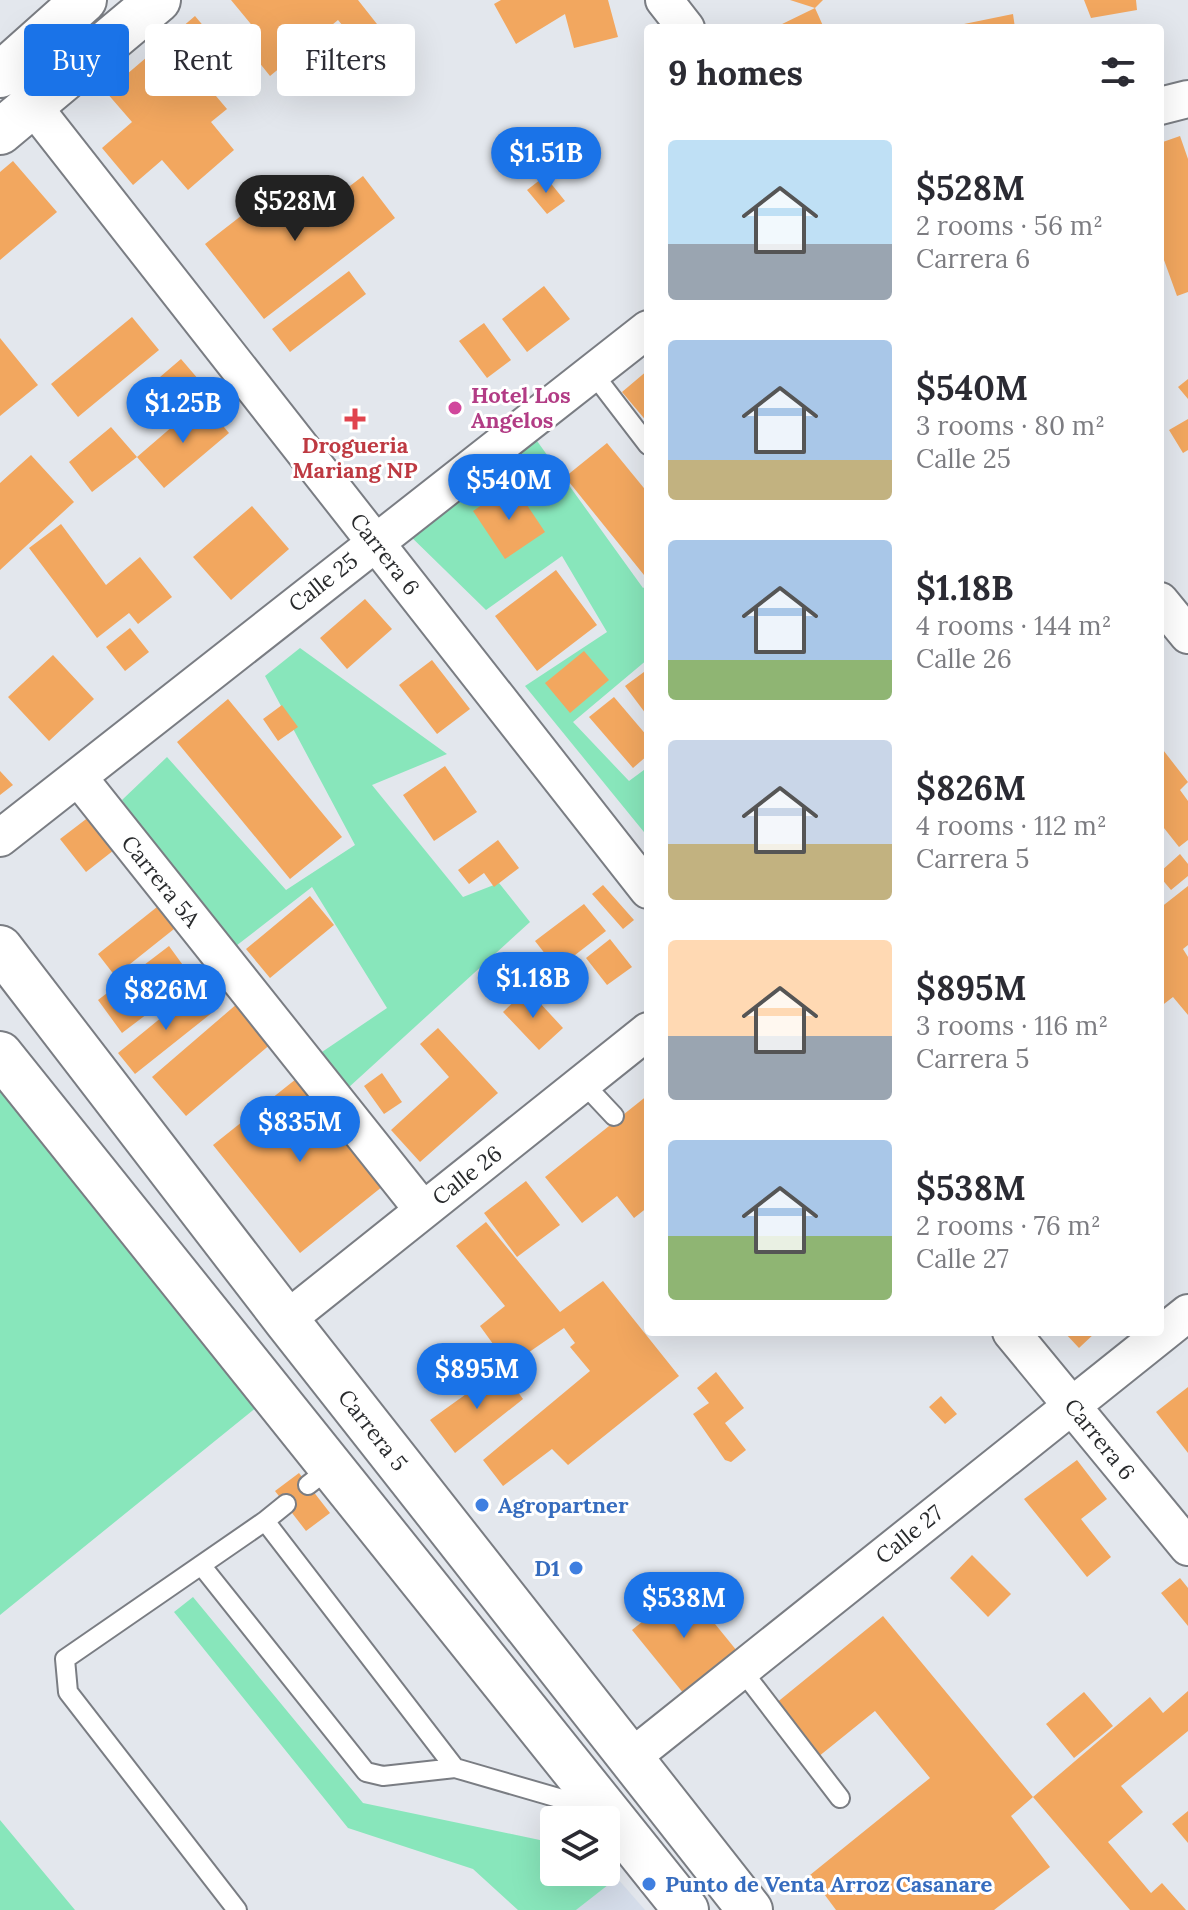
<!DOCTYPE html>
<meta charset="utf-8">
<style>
body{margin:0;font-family:Lora,serif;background:#f7f7f7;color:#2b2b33;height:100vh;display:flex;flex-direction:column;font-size:30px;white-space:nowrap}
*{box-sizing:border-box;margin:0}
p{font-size:26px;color:#7c7c81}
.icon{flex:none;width:44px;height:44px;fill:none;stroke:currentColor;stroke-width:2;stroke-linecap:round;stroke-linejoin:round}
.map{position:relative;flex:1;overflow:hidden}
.sheet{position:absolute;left:644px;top:24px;width:520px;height:1312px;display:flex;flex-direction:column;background:#fff;border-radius:8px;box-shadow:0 8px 32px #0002}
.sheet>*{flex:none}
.guide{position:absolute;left:24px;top:24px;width:500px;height:72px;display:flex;gap:16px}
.controls{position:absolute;left:540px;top:1806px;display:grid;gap:16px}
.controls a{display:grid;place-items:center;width:80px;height:80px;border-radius:8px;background:#fff;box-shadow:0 8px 32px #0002;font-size:40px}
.price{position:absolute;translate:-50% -68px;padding:0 18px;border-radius:28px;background:#1a73e8;color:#fff;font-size:26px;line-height:52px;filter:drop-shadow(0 2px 4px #0008)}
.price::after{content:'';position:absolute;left:50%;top:48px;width:24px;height:18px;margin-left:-12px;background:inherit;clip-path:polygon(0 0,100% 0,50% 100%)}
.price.active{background:#222;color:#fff}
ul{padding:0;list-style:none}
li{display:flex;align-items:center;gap:24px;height:200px;padding:0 24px}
li span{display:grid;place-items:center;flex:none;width:224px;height:160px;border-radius:8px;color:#555}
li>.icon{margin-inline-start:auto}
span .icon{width:96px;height:96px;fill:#fffc;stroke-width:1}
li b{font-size:34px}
h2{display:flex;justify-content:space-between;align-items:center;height:96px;padding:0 24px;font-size:34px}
.chip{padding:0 28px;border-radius:8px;background:#fff;box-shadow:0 8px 32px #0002;font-size:28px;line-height:72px}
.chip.active{background:#1a73e8;color:#fff}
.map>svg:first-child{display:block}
.built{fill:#d5ddea}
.green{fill:#88e6bb}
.building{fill:#f2a75f}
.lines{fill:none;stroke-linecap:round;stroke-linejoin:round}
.service-casing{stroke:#7a7d83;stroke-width:22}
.minor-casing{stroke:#7a7d83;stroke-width:40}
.tertiary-casing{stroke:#7a7d83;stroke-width:48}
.secondary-casing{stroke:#7a7d83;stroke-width:48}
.service{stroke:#fff;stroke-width:18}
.minor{stroke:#fff;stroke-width:36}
.tertiary{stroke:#fff;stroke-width:44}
.secondary{stroke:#fff;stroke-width:44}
.hotel-dot{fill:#d1479c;stroke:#fff;stroke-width:3}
.health-dot{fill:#e0444e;stroke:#fff;stroke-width:3}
.shop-dot{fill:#3f7fe0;stroke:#fff;stroke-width:3}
.labels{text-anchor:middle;stroke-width:6;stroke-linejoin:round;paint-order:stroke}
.hotel-label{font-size:22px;font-weight:bold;fill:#b23c85;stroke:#fff;text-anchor:start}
.health-label{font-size:22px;font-weight:bold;fill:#be3a42;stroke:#fff}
.street-label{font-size:22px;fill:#282a2c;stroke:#fff}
.shop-label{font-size:22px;font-weight:bold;fill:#366cbe;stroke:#fff;text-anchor:start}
</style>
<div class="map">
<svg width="1188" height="1910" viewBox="0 0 1188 1910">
<rect width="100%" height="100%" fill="#e3e7ed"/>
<path class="built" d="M 617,1878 L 645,1910 L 576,1910 Z"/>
<path class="green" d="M 532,434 L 643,588 L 648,585 L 648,659 L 573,722 L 629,781 L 648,767 L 648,837 L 525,686 L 607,632 L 562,556 L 486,610 L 403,529 Z
M 300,648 L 447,754 L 372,785 L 463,897 L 499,883 L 530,922 L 348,1088 L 319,1054 L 387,1008 L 312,887 L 232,949 L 122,800 L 167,757 L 286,890 L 355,845 L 265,676 Z
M 0,1073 L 263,1402 L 0,1615 Z
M 193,1597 L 363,1803 L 554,1843 L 554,1872 L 606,1872 L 606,1865 L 617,1878 L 576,1910 L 518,1910 L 473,1869 L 348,1828 L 174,1612 Z
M 0,1820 L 75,1910 L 0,1910 Z"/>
<path class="building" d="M 231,0 L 358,0 L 388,38 L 367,55 L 338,20 L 270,76 L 246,46 L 259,34 Z
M 501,0 L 608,0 L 618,37 L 574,48 L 565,14 L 516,44 L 494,4 Z
M 790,0 L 823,0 L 815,8 Z
M 1084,0 L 1136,0 L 1137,10 L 1091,18 Z
M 815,8 L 824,28 L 780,28 L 778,26 Z
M 1013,14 L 1015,28 L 964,28 L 964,24 Z
M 195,16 L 243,73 L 216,96 L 227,109 L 211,122 L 234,150 L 188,190 L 162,160 L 133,185 L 102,148 L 132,122 L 106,92 Z
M 1180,136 L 1188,159 L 1188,292 L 1177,296 L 1160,249 L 1160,143 Z
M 13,161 L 57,212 L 0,260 L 0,172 Z
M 363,176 L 395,218 L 264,319 L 205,244 L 278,187 L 304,221 Z
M 545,176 L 565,201 L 547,214 L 527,190 Z
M 349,271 L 366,294 L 290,352 L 272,329 Z
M 544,286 L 570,319 L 527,352 L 502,319 Z
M 132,317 L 159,350 L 78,417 L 51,384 Z
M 484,323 L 511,360 L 487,378 L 459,341 Z
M 0,338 L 38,385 L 0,416 Z
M 181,359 L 199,380 L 178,398 L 160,377 Z
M 648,370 L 648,423 L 622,392 Z
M 1188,379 L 1188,399 L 1178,387 Z
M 202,401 L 229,433 L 164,488 L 137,457 Z
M 1188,419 L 1188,450 L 1183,453 L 1169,430 Z
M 111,427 L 137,457 L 92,492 L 69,462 Z
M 607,443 L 648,493 L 648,580 L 565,477 Z
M 31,455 L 74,502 L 0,570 L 0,483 Z
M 513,484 L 545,532 L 505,559 L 473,511 Z
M 252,506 L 289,549 L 231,600 L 193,557 Z
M 61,524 L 106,585 L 140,557 L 172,597 L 138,624 L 129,613 L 97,638 L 29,548 Z
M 556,570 L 597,625 L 537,671 L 495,616 Z
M 365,599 L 392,629 L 347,669 L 320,638 Z
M 130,628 L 149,652 L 125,671 L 106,647 Z
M 584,651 L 609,680 L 570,713 L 545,683 Z
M 53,655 L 94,699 L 49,741 L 8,697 Z
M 432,660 L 470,709 L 437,734 L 399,685 Z
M 648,669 L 648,712 L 646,714 L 625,686 Z
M 614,697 L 648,737 L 648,755 L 633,768 L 589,717 Z
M 228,699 L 342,837 L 290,879 L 177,742 Z
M 282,705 L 298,727 L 278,741 L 263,719 Z
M 1160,746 L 1188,782 L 1180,790 L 1188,801 L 1188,840 L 1179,847 L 1160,823 Z
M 445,766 L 477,812 L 434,841 L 403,795 Z
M 0,771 L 13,785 L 0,795 Z
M 98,810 L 123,843 L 86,872 L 60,839 Z
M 498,840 L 519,868 L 494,887 L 484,873 L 469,884 L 458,870 Z
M 1180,854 L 1188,864 L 1188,876 L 1171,890 L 1160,877 L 1160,872 Z
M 603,885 L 634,920 L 623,929 L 592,894 Z
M 1188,886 L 1188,945 L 1183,949 L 1188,957 L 1188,1015 L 1173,997 L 1160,1007 L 1160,931 L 1164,928 L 1160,922 L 1160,908 Z
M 310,896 L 334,925 L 270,978 L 246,949 Z
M 584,904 L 606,931 L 557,969 L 535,941 Z
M 157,907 L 174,929 L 115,976 L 98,954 Z
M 610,939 L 632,967 L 607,985 L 586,958 Z
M 169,946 L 193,979 L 122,1033 L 98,1000 Z
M 527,989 L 563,1028 L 539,1050 L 503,1012 Z
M 195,990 L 213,1012 L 135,1074 L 118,1053 Z
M 245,997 L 279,1037 L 186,1116 L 152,1077 Z
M 438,1028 L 498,1093 L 420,1162 L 391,1130 L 449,1077 L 420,1044 Z
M 382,1073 L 402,1102 L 384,1114 L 364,1086 Z
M 301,1075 L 388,1182 L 300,1253 L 213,1145 Z
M 648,1095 L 648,1207 L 634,1218 L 617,1196 L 582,1223 L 545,1177 Z
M 526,1181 L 560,1225 L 517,1257 L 484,1213 Z
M 486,1222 L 560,1312 L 603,1281 L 679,1376 L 568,1465 L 552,1449 L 503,1486 L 483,1460 L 590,1371 L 570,1347 L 575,1343 L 564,1328 L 509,1366 L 480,1326 L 505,1306 L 456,1246 Z
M 1064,1332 L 1096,1332 L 1079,1348 Z
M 501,1369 L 523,1399 L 455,1453 L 430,1420 Z
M 716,1372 L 744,1408 L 725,1423 L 746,1450 L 731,1462 L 725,1460 L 693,1414 L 709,1403 L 697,1388 Z
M 1188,1387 L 1188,1453 L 1156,1412 Z
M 941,1396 L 957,1414 L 945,1424 L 929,1407 Z
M 1077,1460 L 1107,1499 L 1081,1519 L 1111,1557 L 1087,1577 L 1024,1499 Z
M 299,1473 L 330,1513 L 306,1531 L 275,1491 Z
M 972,1555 L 1011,1594 L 988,1617 L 950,1578 Z
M 1180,1578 L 1188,1588 L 1188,1626 L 1161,1593 Z
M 685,1587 L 737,1651 L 684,1694 L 632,1630 Z
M 883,1616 L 1033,1797 L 1011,1816 L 1050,1867 L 994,1910 L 836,1910 L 810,1875 L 930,1778 L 875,1711 L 818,1757 L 775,1704 Z
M 1188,1691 L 1188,1731 L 1121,1786 L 1143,1812 L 1108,1842 L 1151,1893 L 1162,1883 L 1186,1910 L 1130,1910 L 1033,1797 L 1150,1697 L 1163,1713 Z
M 1084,1692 L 1113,1726 L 1074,1758 L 1046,1724 Z
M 1188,1811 L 1188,1843 L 1172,1824 Z"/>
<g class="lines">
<defs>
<path id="service" d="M 592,372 L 648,445
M 583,1083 L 614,1116
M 308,1485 L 331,1467
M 286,1504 L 265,1521 L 455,1768 L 593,1808
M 201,1565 L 366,1772 L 383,1776 L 455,1768
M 741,1669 L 840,1798
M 237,1910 L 68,1692 L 65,1659 L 265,1521"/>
<path id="minor" d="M 664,0 L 686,28
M 33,106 L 648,890
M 1160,106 L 1188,99
M 1160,601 L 1188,635
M 78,777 L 423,1210
M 0,838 L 648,329
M 286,1320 L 648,1031
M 1011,1332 L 1188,1547
M 632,1757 L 1188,1313"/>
<path id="tertiary" d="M 0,75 L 84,0
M 0,132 L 158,0"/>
<path id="secondary" d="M 0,948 L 286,1320 L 750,1910
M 0,1054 L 686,1910"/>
</defs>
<use href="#service" class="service-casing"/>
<use href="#minor" class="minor-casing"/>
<use href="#tertiary" class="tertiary-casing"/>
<use href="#secondary" class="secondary-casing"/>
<use href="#service" class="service"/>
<use href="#minor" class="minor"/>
<use href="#tertiary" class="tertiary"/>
<use href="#secondary" class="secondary"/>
</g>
<circle class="hotel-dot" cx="455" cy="408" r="8"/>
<path class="health-dot" d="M351 407h8v8h8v8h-8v8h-8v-8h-8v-8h8z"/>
<g class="shop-dot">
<circle cx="482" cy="1505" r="8"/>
<circle cx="576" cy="1568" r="8"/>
<circle cx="649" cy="1884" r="8"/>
</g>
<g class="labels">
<g class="hotel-label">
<text x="471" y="403">Hotel Los<tspan x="471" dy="25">Angelos</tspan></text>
</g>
<g class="health-label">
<text x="355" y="453">Drogueria<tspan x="355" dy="25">Mariang NP</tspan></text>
</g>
<g class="street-label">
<text transform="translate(385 554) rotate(52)" y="8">Carrera 6</text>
<text transform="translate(323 582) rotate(-38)" y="8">Calle 25</text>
<text transform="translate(161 881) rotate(51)" y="8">Carrera 5A</text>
<text transform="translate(467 1175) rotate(-38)" y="8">Calle 26</text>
<text transform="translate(373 1430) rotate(52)" y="8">Carrera 5</text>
<text transform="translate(1100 1439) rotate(51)" y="8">Carrera 6</text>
<text transform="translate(909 1534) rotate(-39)" y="8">Calle 27</text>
</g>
<g class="shop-label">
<text x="498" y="1513">Agropartner</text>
<text x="560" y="1576" text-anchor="end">D1</text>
<text x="665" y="1892">Punto de Venta Arroz Casanare</text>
</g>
</g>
</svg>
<div class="controls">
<a><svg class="icon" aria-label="layers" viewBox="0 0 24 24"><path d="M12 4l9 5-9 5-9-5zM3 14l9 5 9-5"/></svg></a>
</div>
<b class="price" style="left:546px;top:195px">$1.51B</b>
<b class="price active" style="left:295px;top:243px">$528M</b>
<b class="price" style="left:183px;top:445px">$1.25B</b>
<b class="price" style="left:509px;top:522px">$540M</b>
<b class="price" style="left:533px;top:1020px">$1.18B</b>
<b class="price" style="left:166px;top:1032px">$826M</b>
<b class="price" style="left:300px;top:1164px">$835M</b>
<b class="price" style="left:477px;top:1411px">$895M</b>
<b class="price" style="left:684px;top:1640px">$538M</b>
<div class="guide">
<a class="chip active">Buy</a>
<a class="chip">Rent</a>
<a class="chip">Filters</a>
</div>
<section class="sheet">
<h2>9 homes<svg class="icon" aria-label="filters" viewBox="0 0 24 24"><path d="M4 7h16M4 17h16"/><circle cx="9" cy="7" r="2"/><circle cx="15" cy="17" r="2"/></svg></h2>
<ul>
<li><span style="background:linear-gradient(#bfe0f5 65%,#9aa5b1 0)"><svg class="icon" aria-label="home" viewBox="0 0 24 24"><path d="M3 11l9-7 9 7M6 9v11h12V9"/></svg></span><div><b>$528M</b><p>2 rooms · 56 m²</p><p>Carrera 6</p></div></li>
<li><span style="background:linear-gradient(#a9c7e8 75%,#c2b280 0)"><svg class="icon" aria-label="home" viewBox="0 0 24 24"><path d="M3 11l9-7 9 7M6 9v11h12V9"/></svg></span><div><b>$540M</b><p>3 rooms · 80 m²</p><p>Calle 25</p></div></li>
<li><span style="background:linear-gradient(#a9c7e8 75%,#8fb573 0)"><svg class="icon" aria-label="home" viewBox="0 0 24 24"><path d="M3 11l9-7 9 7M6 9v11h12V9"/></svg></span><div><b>$1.18B</b><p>4 rooms · 144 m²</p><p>Calle 26</p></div></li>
<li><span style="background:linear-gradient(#c9d6e8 65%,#c2b280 0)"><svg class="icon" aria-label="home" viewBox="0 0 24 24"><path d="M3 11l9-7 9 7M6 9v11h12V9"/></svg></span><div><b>$826M</b><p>4 rooms · 112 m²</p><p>Carrera 5</p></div></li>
<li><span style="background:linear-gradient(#ffd9b3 60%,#9aa5b1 0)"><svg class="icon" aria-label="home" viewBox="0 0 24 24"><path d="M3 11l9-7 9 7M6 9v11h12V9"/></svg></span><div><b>$895M</b><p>3 rooms · 116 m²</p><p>Carrera 5</p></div></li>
<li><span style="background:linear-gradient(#a9c7e8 60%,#8fb573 0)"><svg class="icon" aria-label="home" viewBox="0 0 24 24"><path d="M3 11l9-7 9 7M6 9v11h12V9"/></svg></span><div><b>$538M</b><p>2 rooms · 76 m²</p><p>Calle 27</p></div></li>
</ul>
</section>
</div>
